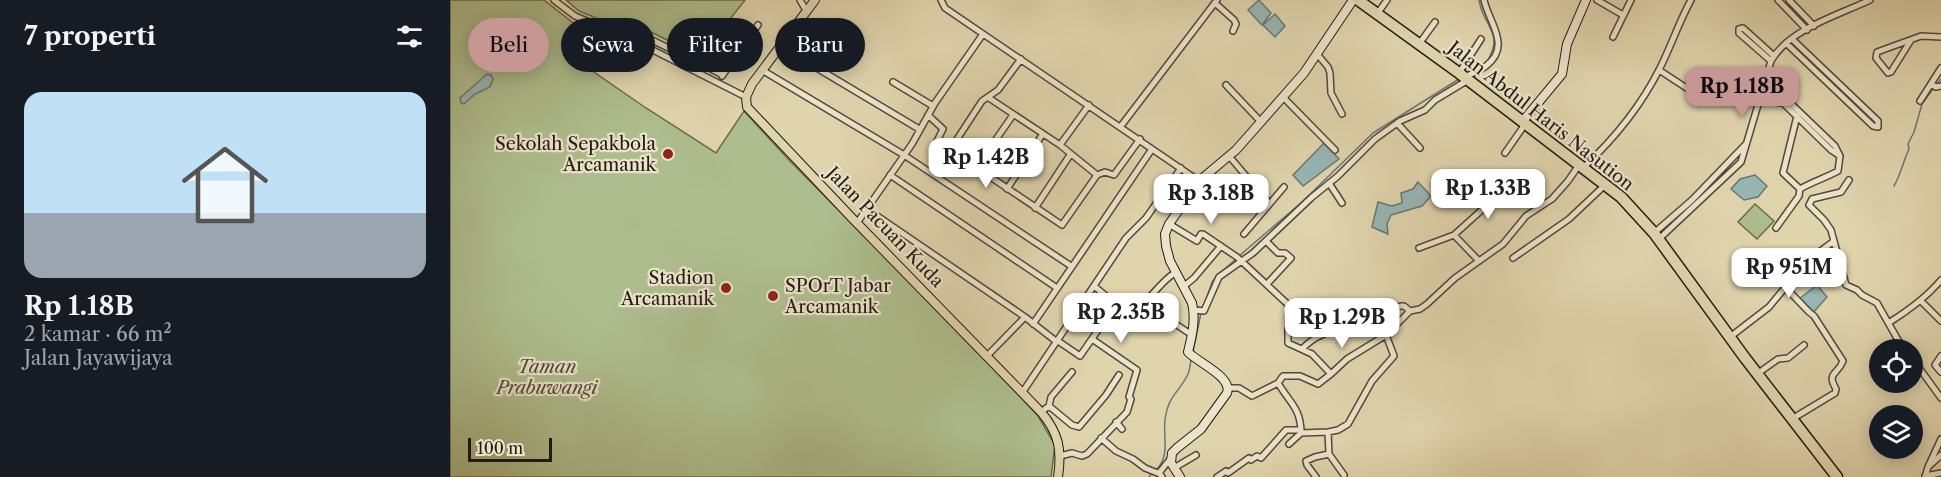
<!DOCTYPE html>
<html lang="id">
<meta charset="utf-8">
<style>
body{margin:0;font-family:"Libre Caslon Text",serif;background:#20242c;color:#f1f3f6;height:100vh;display:flex;flex-direction:column;font-size:22px;white-space:nowrap}
*{box-sizing:border-box;margin:0}
p{font-size:20px;color:#9ea1a6}
.icon{flex:none;width:33px;height:33px;fill:none;stroke:currentColor;stroke-width:2;stroke-linecap:round;stroke-linejoin:round}
.map{position:relative;flex:1;overflow:hidden}
.side{display:flex;flex-direction:column;background:#171b24;width:450px}
.side>*{flex:none}
.top-card{position:absolute;left:18px;top:18px;width:570px;height:54px;display:flex;gap:12px}
.tools{position:absolute;left:1419px;top:339px;display:grid;gap:12px}
.tools a{display:grid;place-items:center;width:54px;height:54px;border-radius:50%;background:#171b24;box-shadow:0 3px 15px #0003;font-size:30px}
.scale{position:absolute;left:18px;bottom:15px;width:84px;box-sizing:border-box;padding-left:6px;border:3px solid #221b12;border-top:0;font-size:16px;line-height:21px;white-space:nowrap;color:#221b12;-webkit-text-stroke:4px #ebe3ca;paint-order:stroke}
.price{position:absolute;translate:-50% -51px;padding:0 14px;border-radius:12px;background:#fff;color:#222;font-size:20px;line-height:39px;filter:drop-shadow(0 2px 3px #0008)}
.price::after{content:'';position:absolute;left:50%;top:36px;width:18px;height:14px;margin-left:-9px;background:inherit;clip-path:polygon(0 0,100% 0,50% 100%)}
.price.active{background:#c59692;color:#111}
ul{padding:0;list-style:none}
li{display:grid;align-content:center;gap:12px;height:318px;padding:0 24px}
li+li{border-top:2px solid #363941}
li span{display:grid;place-items:center;height:186px;border-radius:18px;color:#555}
li>.icon{margin-inline-start:auto}
span .icon{width:108px;height:108px;fill:#fffc;stroke-width:1}
li b{font-size:26px}
h2{display:flex;justify-content:space-between;align-items:center;height:72px;padding:0 24px;font-size:26px}
.pill{padding:0 21px;border-radius:27px;background:#171b24;box-shadow:0 3px 15px #0003;font-size:21px;line-height:54px}
.pill.active{background:#c59692;color:#111}
main{display:flex;flex:1;min-height:0}
.map>svg:first-child{display:block}
.green{fill:#aebd8d;stroke:#686c50;stroke-width:1.5}
.water{fill:#97b6b4;stroke:#687873;stroke-width:1.5}
.lines{fill:none;stroke-linecap:round;stroke-linejoin:round}
.stream{stroke:#687873;stroke-width:1.5}
.street-casing{stroke:#524939;stroke-width:8}
.secondary-casing{stroke:#221b12;stroke-width:10}
.primary-casing{stroke:#221b12;stroke-width:10}
.highway-casing{stroke:#221b12;stroke-width:13}
.street{stroke:#ebe3ca;stroke-width:5}
.secondary{stroke:#ebe3ca;stroke-width:8}
.primary{stroke:#e0d4ad;stroke-width:8}
.highway{stroke:#e0d4ad;stroke-width:10}
.poi-dot{fill:#8f2418;stroke:#ebe3ca;stroke-width:2}
.labels{text-anchor:middle;stroke-width:4.5;stroke-linejoin:round;paint-order:stroke}
.street-label{font-size:18px;fill:#221b12;stroke:#ebe3ca}
.poi-label{font-size:18px;fill:#221b12;stroke:#ebe3ca;text-anchor:end}
.park-label{font-size:18px;font-style:italic;fill:#4c4c37;stroke:#ebe3ca}
</style>
<main>
<section class="side">
<h2>7 properti<svg class="icon" aria-label="filters" viewBox="0 0 24 24"><path d="M4 7h16M4 17h16"/><circle cx="9" cy="7" r="2"/><circle cx="15" cy="17" r="2"/></svg></h2>
<ul>
<li><span style="background:linear-gradient(#bfe0f5 65%,#9aa5b1 0)"><svg class="icon" aria-label="home" viewBox="0 0 24 24"><path d="M3 11l9-7 9 7M6 9v11h12V9"/></svg></span><div><b>Rp 1.18B</b><p>2 kamar · 66 m²</p><p>Jalan Jayawijaya</p></div></li>
</ul>
</section>
<div class="map">
<svg width="1491" height="477" viewBox="0 0 1491 477">
<rect width="100%" height="100%" fill="#e0d4ad"/>
<filter id="stains"><feTurbulence type="fractalNoise" baseFrequency=".00333" numOctaves="4"/><feColorMatrix values="0 0 0 0 .2 0 0 0 0 .09 0 0 0 0 .02 0 0 0 .5 -.17"/></filter>
<radialGradient id="worn" r=".72"><stop offset=".6" stop-color="#630" stop-opacity="0"/><stop offset="1" stop-color="#630" stop-opacity=".3"/></radialGradient>
<path class="green" d="M 0,0 L 94,0 L 122,22 L 147,32 L 128,57 L 123,61 L 135,66 L 196,108 L 266,153 L 294,111 L 337,158 L 535,358 L 588,416 L 605,445 L 601,477 L 0,477 Z
M 116,0 L 295,0 L 258,47 L 239,36 L 231,47 L 197,30 L 183,33 L 129,11 Z
M 1305,204 L 1324,221 L 1307,239 L 1288,222 Z"/>
<path class="water" d="M 809,0 L 821,13 L 812,25 L 798,10 Z
M 825,14 L 835,26 L 825,37 L 813,25 Z
M 37,74 L 41,75 L 43,79 L 40,87 L 25,94 L 14,104 L 11,103 L 10,98 Z
M 874,143 L 889,159 L 853,186 L 843,175 Z
M 1305,175 L 1317,186 L 1308,197 L 1294,200 L 1281,189 L 1290,179 Z
M 968,182 L 981,196 L 972,206 L 941,215 L 937,224 L 938,234 L 922,227 L 928,202 L 942,206 L 952,203 L 951,193 L 963,189 Z
M 1305,252 L 1325,261 L 1318,272 L 1299,261 Z
M 1383,257 L 1391,275 L 1382,282 L 1368,266 Z
M 1367,285 L 1377,297 L 1362,314 L 1349,299 Z"/>
<g class="lines">
<path class="stream" d="M 1029,0 C 1033,28 1056,32 1036,63
M 1488,83 L 1491,79
M 1444,186 C 1451,174 1453,162 1459,149 L 1458,144 L 1464,132 L 1472,104 L 1483,89
M 789,256 L 852,202 L 923,133 L 1009,79
M 769,274 L 786,259
M 754,306 L 762,282 L 766,277
M 743,352 L 751,313
M 707,469 C 720,456 713,436 715,419 C 719,394 729,393 738,374 C 740,370 740,364 741,360
M 699,477 L 703,472"/>
<defs>
<path id="street" d="M 104,0 L 125,16 L 185,41 L 296,97
M 350,0 L 357,12
M 491,0 L 495,8 L 749,181
M 1147,0 L 1173,15
M 1328,0 L 1357,30
M 1339,0 L 1364,26
M 765,3 L 784,20 L 786,24 L 783,31
M 927,14 L 937,0
M 1163,37 L 1181,0
M 1461,40 L 1441,72 L 1438,73 L 1426,58 L 1427,52 L 1471,36 L 1491,37
M 185,41 L 189,34 L 192,35 L 273,75
M 1336,43 L 1423,126 L 1428,127 L 1428,121 L 1342,39
M 969,44 L 985,22
M 330,46 L 469,129
M 867,54 L 878,67 L 880,73 L 881,93 L 892,114
M 1321,61 L 1289,33 L 1289,29 L 1293,28 L 1324,56
M 312,70 L 454,155 L 621,266
M 1209,70 L 1238,89
M 1009,73 L 1031,39
M 272,76 L 308,25
M 1015,77 C 1022,73 1030,71 1036,66 C 1062,46 1039,23 1034,0
M 443,82 L 483,106
M 1481,84 L 1486,87 L 1491,86
M 776,85 L 811,122
M 1271,86 L 1301,102 L 1310,100
M 833,97 L 885,150
M 1321,97 L 1334,97 L 1385,146 L 1390,156 L 1381,150 L 1333,103 L 1310,100 Z
M 539,98 L 610,145 L 647,175
M 1470,101 L 1491,68
M 478,115 L 493,129 L 487,141 L 612,225 L 647,175 L 655,172 L 664,175 L 690,139
M 1347,116 L 1333,173 L 1350,189
M 947,123 L 970,148
M 671,126 L 767,0
M 610,145 L 639,105
M 500,150 L 532,101 L 548,90 L 571,59
M 1055,153 L 1076,123
M 779,156 L 819,203
M 1134,167 C 1165,138 1191,106 1210,68 C 1221,46 1229,22 1241,0
M 526,168 L 563,115
M 440,175 L 607,288
M 1399,180 L 1391,192 L 1362,199 L 1359,205 L 1374,220 L 1381,230 L 1396,285 L 1407,290 L 1412,295 L 1427,303 L 1448,340 L 1456,350
M 879,183 L 892,203
M 557,189 L 592,135
M 585,208 L 620,155
M 417,209 L 575,317 L 607,342
M 407,223 L 462,144 L 485,103 L 533,34
M 719,224 L 747,241 L 751,234 L 753,234 L 787,257 L 845,311 L 854,307 L 862,312 L 883,305 L 888,330
M 1326,228 L 1349,196 L 1350,189 C 1362,182 1375,178 1388,171 L 1390,156
M 1204,233 L 1242,200 L 1295,145
M 794,234 L 834,187
M 1004,235 L 1034,208 L 1050,186
M 1209,239 L 1291,162 L 1321,61 C 1339,29 1389,15 1420,0
M 816,241 L 828,253 L 835,253 L 841,258 L 817,284
M 969,248 L 1004,235 L 1029,261
M 1063,258 L 1119,219 L 1155,185
M 644,286 L 674,311 L 683,316 C 693,306 714,278 725,273
M 733,287 L 744,278 L 771,246
M 1335,287 L 1359,312 L 1364,316 L 1393,361 C 1388,375 1376,372 1386,389 L 1385,393 L 1342,419
M 1471,301 L 1491,321
M 841,308 L 838,316 L 838,343 L 862,354 L 881,374 L 897,359 L 936,335
M 744,310 L 754,311 L 769,277 L 803,253 L 861,198 L 888,176 L 925,139 L 950,121 L 975,110 L 985,100 L 1018,80
M 721,321 L 742,335
M 1440,322 C 1459,310 1476,298 1491,280
M 583,324 L 702,149
M 1280,337 L 1319,307 L 1357,261 L 1384,241
M 608,341 L 630,356 L 653,323
M 852,349 C 876,324 894,335 921,322 C 933,317 939,305 954,306 L 960,311 L 970,309 L 977,304 L 1005,278 L 1053,244 L 1076,216 L 1102,199 L 1118,181 L 1129,165
M 537,356 L 575,317
M 1491,356 L 1485,365 L 1491,372
M 1462,358 L 1491,398
M 1307,374 L 1328,359 L 1338,358 L 1354,345
M 828,383 C 839,402 851,408 851,433 L 839,444
M 779,388 L 789,388 L 802,396 L 828,383 L 833,376 L 850,376 L 868,384 L 881,374
M 572,393 L 676,238 L 696,218 L 731,168
M 599,406 L 601,397 L 622,372
M 591,412 L 599,406 L 622,425 L 629,427 L 656,395 L 669,375
M 666,422 L 672,429
M 878,432 L 879,454 L 894,475
M 851,433 L 878,432 L 888,430 L 898,424 L 922,381 L 944,356 L 936,335 L 960,311
M 651,438 L 666,451 L 683,459 L 695,468 L 710,474 L 712,477
M 610,456 L 622,453 L 632,456 L 637,454 L 677,412 L 681,399 L 679,397 L 687,370 L 642,339
M 1478,467 L 1491,439
M 724,468 L 746,455
M 709,473 L 721,458
M 1475,476 L 1491,473
M 767,477 L 776,471 L 778,473 L 799,458 L 801,460 L 807,456 L 811,458 L 836,430 L 851,430
M 866,477 L 857,465 L 856,461 L 865,457 L 879,454
M 1475,477 L 1478,467 L 1491,455"/>
<path id="secondary" d="M 1073,121 L 1112,74 L 1117,44 L 1136,0
M 730,477 L 721,463 L 722,453 L 727,448 L 751,429 L 777,393 C 783,377 747,362 738,352 C 742,336 746,319 742,303 L 720,261 L 716,246 L 715,234 L 719,224 L 749,181 L 786,150 L 854,73 L 903,0"/>
<path id="primary" d="M 365,0 L 302,84 L 296,97 L 297,107 L 402,218 L 591,412 C 609,433 612,450 608,477"/>
<path id="highway" d="M 908,0 L 1009,73 L 1171,197 L 1204,233 L 1295,358 L 1387,477"/>
</defs>
<use href="#street" class="street-casing"/>
<use href="#secondary" class="secondary-casing"/>
<use href="#primary" class="primary-casing"/>
<use href="#highway" class="highway-casing"/>
<use href="#street" class="street"/>
<use href="#secondary" class="secondary"/>
<use href="#primary" class="primary"/>
<use href="#highway" class="highway"/>
</g>
<g class="poi-dot">
<circle cx="218" cy="154" r="6"/>
<circle cx="276" cy="288" r="6"/>
<circle cx="323" cy="296" r="6"/>
</g>
<g class="labels">
<g class="street-label">
<text transform="translate(1091 116) rotate(38)" y="6">Jalan Abdul Haris Nasution</text>
<text transform="translate(435 227) rotate(46)" y="6">Jalan Pacuan Kuda</text>
</g>
<g class="poi-label">
<text x="206" y="150">Sekolah Sepakbola<tspan x="206" dy="21">Arcamanik</tspan></text>
<text x="264" y="284">Stadion<tspan x="264" dy="21">Arcamanik</tspan></text>
<text x="335" y="292" text-anchor="start">SPOrT Jabar<tspan x="335" dy="21">Arcamanik</tspan></text>
</g>
<g class="park-label">
<text x="97" y="373">Taman<tspan x="97" dy="21">Prabuwangi</tspan></text>
</g>
</g>
<rect width="100%" height="100%" filter="url(#stains)"/>
<rect width="100%" height="100%" fill="url(#worn)"/>
</svg>
<div class="tools">
<a><svg class="icon" aria-label="locate" viewBox="0 0 24 24"><circle cx="12" cy="12" r="6"/><path d="M12 2v4M12 18v4M2 12h4M18 12h4"/></svg></a>
<a><svg class="icon" aria-label="layers" viewBox="0 0 24 24"><path d="M12 4l9 5-9 5-9-5zM3 14l9 5 9-5"/></svg></a>
</div>
<div class="scale">100 m</div>
<b class="price active" style="left:1292px;top:118px">Rp 1.18B</b>
<b class="price" style="left:536px;top:189px">Rp 1.42B</b>
<b class="price" style="left:1038px;top:220px">Rp 1.33B</b>
<b class="price" style="left:761px;top:225px">Rp 3.18B</b>
<b class="price" style="left:1339px;top:299px">Rp 951M</b>
<b class="price" style="left:671px;top:344px">Rp 2.35B</b>
<b class="price" style="left:892px;top:349px">Rp 1.29B</b>
<div class="top-card">
<a class="pill active">Beli</a>
<a class="pill">Sewa</a>
<a class="pill">Filter</a>
<a class="pill">Baru</a>
</div>
</div>
</main>
